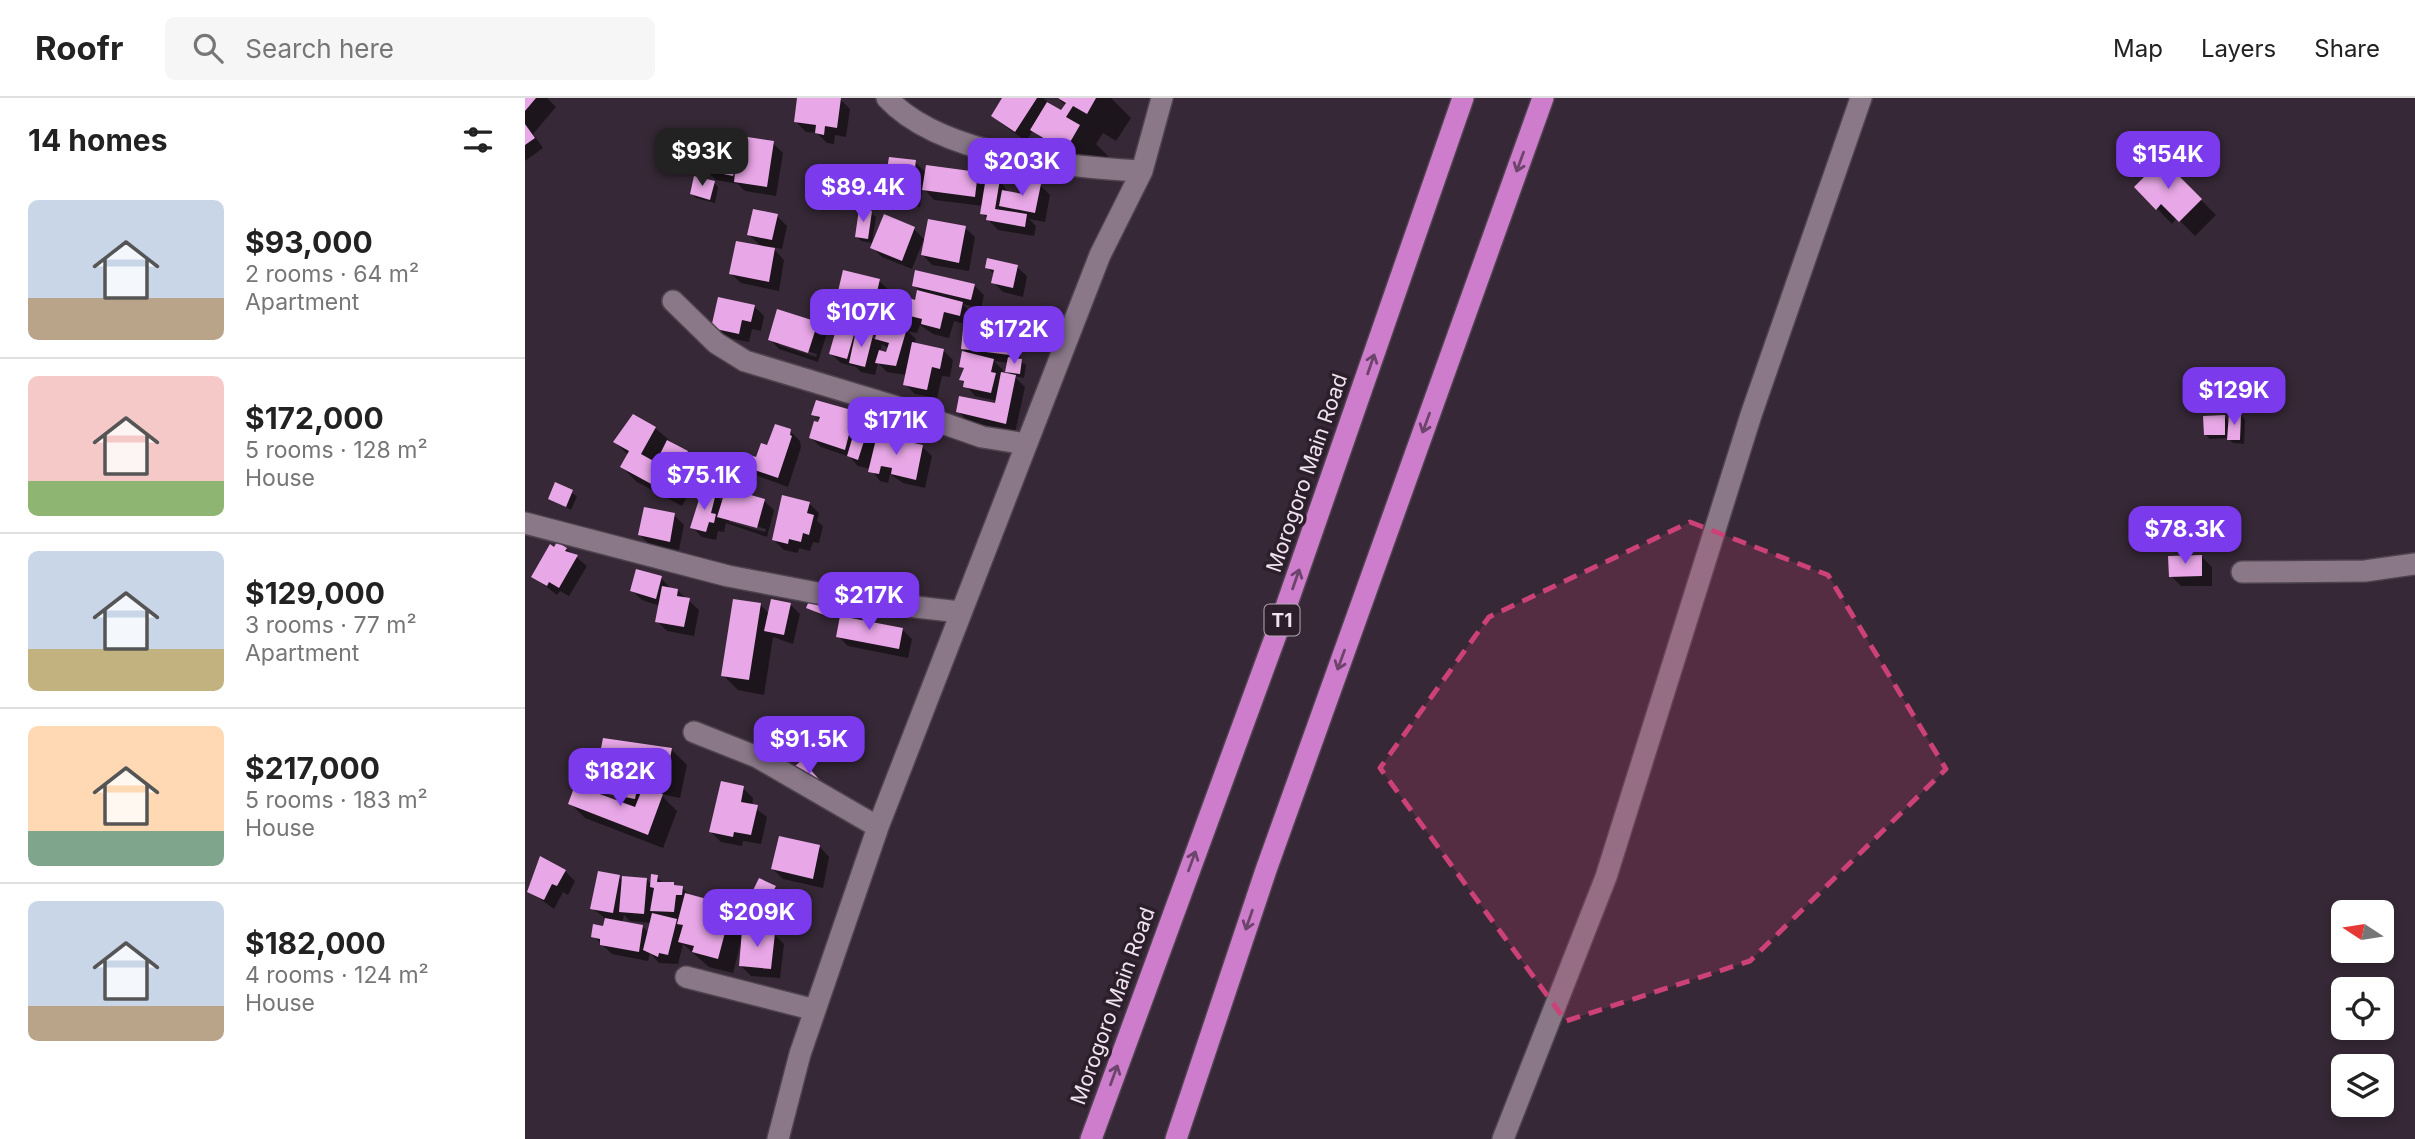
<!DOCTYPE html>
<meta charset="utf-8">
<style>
body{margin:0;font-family:Inter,sans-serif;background:#f6f6f6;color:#222;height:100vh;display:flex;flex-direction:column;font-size:26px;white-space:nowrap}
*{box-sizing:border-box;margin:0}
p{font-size:23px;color:#767676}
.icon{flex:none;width:38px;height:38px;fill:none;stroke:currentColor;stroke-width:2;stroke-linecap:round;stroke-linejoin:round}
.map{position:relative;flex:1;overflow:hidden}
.drawer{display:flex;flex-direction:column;background:#fff;width:525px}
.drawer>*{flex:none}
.needle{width:46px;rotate:282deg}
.controls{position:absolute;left:1806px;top:802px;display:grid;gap:14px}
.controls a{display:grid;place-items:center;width:63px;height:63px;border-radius:10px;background:#fff;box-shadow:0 4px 10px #0003;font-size:35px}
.price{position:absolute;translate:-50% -60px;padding:0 16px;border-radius:14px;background:#7c3aed;color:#fff;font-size:23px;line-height:46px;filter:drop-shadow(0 2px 4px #0008)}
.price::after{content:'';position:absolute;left:50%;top:42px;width:21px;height:16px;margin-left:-10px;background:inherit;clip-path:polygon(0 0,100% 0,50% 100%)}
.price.selected{background:#222;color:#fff}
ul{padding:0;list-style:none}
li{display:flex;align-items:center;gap:21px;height:175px;padding:0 28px}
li+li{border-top:2px solid #e0e0e0}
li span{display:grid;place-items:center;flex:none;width:196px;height:140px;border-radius:10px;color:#555}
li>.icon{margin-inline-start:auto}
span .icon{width:84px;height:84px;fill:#fffc;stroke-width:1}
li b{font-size:30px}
h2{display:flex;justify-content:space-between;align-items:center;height:84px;padding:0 28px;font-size:30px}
header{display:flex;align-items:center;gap:42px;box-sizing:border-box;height:98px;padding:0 35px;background:#fff;border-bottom:2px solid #e0e0e0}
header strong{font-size:33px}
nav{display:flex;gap:38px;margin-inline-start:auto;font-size:24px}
.search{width:490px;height:63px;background:#f6f6f6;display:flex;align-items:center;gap:18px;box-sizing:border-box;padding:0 24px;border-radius:10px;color:#767676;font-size:26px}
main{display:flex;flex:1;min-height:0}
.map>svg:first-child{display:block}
.shadow{fill:#0007;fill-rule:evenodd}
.building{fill:#e8a7e6}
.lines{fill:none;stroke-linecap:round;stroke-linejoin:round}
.minor-casing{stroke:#4f434f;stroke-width:24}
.highway-casing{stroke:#4f434f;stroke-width:24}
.minor{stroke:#8a7889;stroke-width:21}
.highway{stroke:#ce7dcc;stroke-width:21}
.oneway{stroke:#6d446b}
.marked{fill:#cb4178;fill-opacity:0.2;stroke:#cb4178;stroke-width:5;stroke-dasharray:14 9;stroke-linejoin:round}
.labels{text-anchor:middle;stroke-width:7;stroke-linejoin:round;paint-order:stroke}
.shield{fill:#2c1e2b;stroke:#b4a9b4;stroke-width:2}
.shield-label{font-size:19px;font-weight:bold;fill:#eee4ee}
.street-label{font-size:21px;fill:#eee4ee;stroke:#2c1e2b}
</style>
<header>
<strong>Roofr</strong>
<div class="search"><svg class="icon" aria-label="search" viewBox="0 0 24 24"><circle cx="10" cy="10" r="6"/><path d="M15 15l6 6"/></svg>Search here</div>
<nav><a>Map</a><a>Layers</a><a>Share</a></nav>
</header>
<main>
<section class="drawer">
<h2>14 homes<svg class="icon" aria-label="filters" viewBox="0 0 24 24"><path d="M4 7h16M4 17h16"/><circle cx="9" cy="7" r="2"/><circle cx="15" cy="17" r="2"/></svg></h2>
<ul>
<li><span style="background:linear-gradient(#c9d6e8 70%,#b9a48a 0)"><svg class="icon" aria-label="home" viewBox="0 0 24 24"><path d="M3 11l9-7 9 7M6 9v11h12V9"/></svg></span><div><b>$93,000</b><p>2 rooms · 64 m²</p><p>Apartment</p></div></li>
<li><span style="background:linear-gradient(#f6c9c9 75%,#8fb573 0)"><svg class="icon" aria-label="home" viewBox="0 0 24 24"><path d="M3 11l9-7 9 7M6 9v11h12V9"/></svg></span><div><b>$172,000</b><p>5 rooms · 128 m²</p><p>House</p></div></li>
<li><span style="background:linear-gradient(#c9d6e8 70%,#c2b280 0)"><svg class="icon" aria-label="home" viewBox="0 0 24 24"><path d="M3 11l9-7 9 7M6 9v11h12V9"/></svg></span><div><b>$129,000</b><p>3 rooms · 77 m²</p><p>Apartment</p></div></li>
<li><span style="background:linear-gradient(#ffd9b3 75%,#7fa58c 0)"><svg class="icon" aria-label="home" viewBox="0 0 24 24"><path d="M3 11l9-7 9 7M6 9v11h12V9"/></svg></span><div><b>$217,000</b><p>5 rooms · 183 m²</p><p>House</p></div></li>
<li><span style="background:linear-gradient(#c9d6e8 75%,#b9a48a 0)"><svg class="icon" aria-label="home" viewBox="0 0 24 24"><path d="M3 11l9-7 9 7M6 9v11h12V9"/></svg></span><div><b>$182,000</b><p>4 rooms · 124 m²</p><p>House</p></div></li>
</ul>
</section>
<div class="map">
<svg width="1890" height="1041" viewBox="0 0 1890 1041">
<rect width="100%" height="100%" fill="#362836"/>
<path class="shadow" d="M 0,0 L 22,0 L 31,9 L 8,36 L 18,50 L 0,63 Z
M 274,0 L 315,1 L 325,11 L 321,39 L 310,37 L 309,46 L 302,45 L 292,35 L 281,34 L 271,24 Z
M 479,0 L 518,0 L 537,15 L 541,8 L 533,0 L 586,0 L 606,20 L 591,43 L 578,35 L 571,46 L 583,58 L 569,80 L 537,61 L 508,32 L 501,43 L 478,27 L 468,18 Z
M 248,45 L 258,55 L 251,98 L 220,93 L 213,86 L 191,82 L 181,72 L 216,49 Z
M 1637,63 L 1691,117 L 1670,138 L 1652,120 L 1647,126 L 1611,89 Z
M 390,64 L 401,75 L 452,75 L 462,85 L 475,83 L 484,95 L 500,98 L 515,87 L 525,97 L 520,124 L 504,121 L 511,128 L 509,138 L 473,132 L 457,115 L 459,108 L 409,102 L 398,90 L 395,109 L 370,105 L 360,95 Z
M 189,85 L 193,89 L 190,105 L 171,100 L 167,96 Z
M 346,115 L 351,119 L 347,145 L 336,143 L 332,139 Z
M 252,118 L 262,128 L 257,151 L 247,149 L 259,162 L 254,193 L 216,185 L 206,176 L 237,149 L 224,137 Z
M 360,119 L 389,131 L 400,142 L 440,130 L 450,139 L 444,173 L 407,167 L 398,157 L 398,143 L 387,171 L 357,159 L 347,149 Z
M 462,169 L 492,169 L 502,178 L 498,199 L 478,194 L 468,184 L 470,177 Z
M 354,183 L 364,192 L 363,197 L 372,199 L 378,205 L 391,204 L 394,193 L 389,187 L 449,187 L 459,197 L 456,211 L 438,206 L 447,216 L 445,223 L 488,228 L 498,238 L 495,263 L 501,267 L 499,280 L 489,278 L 500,289 L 490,335 L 442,323 L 433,313 L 471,307 L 472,303 L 450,298 L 436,282 L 440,272 L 436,268 L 444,257 L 438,251 L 440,226 L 429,223 L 424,240 L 408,236 L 395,227 L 392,235 L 382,233 L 391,241 L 389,246 L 418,252 L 428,262 L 425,279 L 417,278 L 412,300 L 390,296 L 380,286 L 382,277 L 362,274 L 353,265 L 350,277 L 336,274 L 331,269 L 316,265 L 306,256 L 313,230 L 305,224 L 317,214 L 322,219 L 318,231 L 347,239 L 351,243 L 356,224 L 382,231 L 374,222 L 359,216 L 358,219 L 323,211 L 313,201 ZM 357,246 L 364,251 L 363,256 L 355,254 ZM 469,263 L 484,265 L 482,273 L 487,278 L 477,276 L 478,272 Z
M 229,208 L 239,218 L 236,233 L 227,231 L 224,244 L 198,239 L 188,229 Z
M 253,213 L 293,226 L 302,235 L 293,264 L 254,251 L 245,241 ZM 254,244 L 292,256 L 291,259 L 254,247 Z
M 338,314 L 348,317 L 357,327 L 354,339 L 397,349 L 407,358 L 400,390 L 378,385 L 365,376 L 363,385 L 355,383 L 346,371 L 333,368 L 325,359 L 296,349 L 286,340 L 296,323 L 288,316 L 329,315 L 335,321 Z
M 1716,317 L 1720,322 L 1719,346 L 1708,345 L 1703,340 L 1685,341 L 1680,336 L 1700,319 L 1705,325 Z
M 130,330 L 177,370 L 157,408 L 112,384 L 97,369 L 103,357 L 90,344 Z
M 265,333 L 275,343 L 276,349 L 263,389 L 233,378 L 223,369 Z
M 31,387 L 52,398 L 46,412 L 25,400 Z
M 190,396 L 198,405 L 239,403 L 249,412 L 242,439 L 201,425 L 199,434 L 193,433 L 191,442 L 177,439 L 167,429 ZM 204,420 L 241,431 L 240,434 L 204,424 Z
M 284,405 L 294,415 L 292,423 L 298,428 L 294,445 L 288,444 L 285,453 L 274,450 L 273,455 L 259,452 L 249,442 Z
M 149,417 L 159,427 L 154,452 L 125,447 L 115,437 Z
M 41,451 L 62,468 L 44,498 L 35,493 L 32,497 L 8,478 Z
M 1677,459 L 1687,469 L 1687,488 L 1656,488 L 1646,478 Z
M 136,480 L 146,491 L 152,492 L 174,512 L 169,538 L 142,533 L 132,523 L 135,508 L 117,502 L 107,493 Z
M 265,506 L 275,516 L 268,546 L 248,539 L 239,597 L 213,592 L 198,577 L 236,507 L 244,516 Z
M 303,506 L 307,511 L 303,520 L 283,510 Z
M 377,531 L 387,541 L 383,560 L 323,548 L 313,538 Z
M 147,652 L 162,667 L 155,700 L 136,696 L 127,687 L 120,686 L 123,692 L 137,698 L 152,713 L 138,750 L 60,720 L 45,705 L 96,706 L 86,696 L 89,679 L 75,665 Z
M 218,690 L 228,700 L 227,708 L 242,719 L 236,746 L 218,743 L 217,748 L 196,744 L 186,734 Z
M 295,749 L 304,759 L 298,790 L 258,781 L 248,771 Z
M 40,773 L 50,783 L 43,797 L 38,794 L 29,811 L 4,793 Z
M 94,779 L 98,783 L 122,782 L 127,787 L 132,779 L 139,786 L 157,790 L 167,799 L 206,810 L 221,825 L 219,834 L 249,836 L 259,846 L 255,880 L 226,878 L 216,868 L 215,847 L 208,875 L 184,869 L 158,846 L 153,866 L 134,865 L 125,855 L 123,863 L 87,856 L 68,838 L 80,830 L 81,821 L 67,810 ZM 99,817 L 105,823 L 126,825 L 124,835 L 118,829 L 97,825 Z
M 250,789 L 260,799 L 244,831 L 229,824 L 219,814 Z"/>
<path class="building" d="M 0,0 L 11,0 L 0,13 Z
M 272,0 L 316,0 L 312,30 L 300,28 L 299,37 L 290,35 L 291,27 L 269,24 Z
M 477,0 L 512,0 L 490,34 L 466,18 Z
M 533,0 L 571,0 L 562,16 L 548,8 L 541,19 L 555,27 L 540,53 L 505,32 L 522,4 L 536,12 L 541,5 Z
M 0,26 L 10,40 L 0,47 Z
M 216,38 L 249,43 L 242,89 L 209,84 L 211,66 L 208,78 L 179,72 L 186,41 L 214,47 Z
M 364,59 L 391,62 L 386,100 L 358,96 Z
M 1637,61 L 1677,101 L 1654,124 L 1636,106 L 1631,112 L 1609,89 Z
M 401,67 L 453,74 L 450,99 L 397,92 Z
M 169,78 L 190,83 L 185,102 L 165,96 Z
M 461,79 L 475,81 L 470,111 L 502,116 L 500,129 L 461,122 L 462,117 L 455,116 Z
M 501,83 L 516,86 L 510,115 L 474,108 L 477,92 L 498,96 Z
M 228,111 L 253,116 L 247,142 L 222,137 Z
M 334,111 L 347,113 L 343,141 L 330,139 Z
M 359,116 L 390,129 L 377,163 L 345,150 Z
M 403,121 L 441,128 L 434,165 L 396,157 Z
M 211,143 L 250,150 L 244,184 L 204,176 Z
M 462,160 L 493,167 L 488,190 L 466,185 L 469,172 L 460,170 Z
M 318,172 L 355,181 L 348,211 L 311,202 Z
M 390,172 L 450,186 L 446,202 L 387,188 Z
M 392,192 L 438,204 L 435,218 L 419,214 L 415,231 L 396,226 L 397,221 L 385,218 L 382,227 L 371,224 L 378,198 L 390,202 Z
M 360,195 L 373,197 L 368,218 L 355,215 Z
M 193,199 L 230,207 L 226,224 L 217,222 L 214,236 L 186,230 Z
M 307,210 L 318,213 L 314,228 L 303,225 Z
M 252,211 L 293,224 L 283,255 L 243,242 Z
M 439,221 L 489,226 L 485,257 L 436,251 Z
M 355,222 L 382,230 L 371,268 L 350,265 L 354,252 L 361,254 L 364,245 L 350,241 Z
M 312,228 L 330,233 L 322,261 L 304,256 Z
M 331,233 L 348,237 L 340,269 L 324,265 Z
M 387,244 L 419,251 L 415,271 L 407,269 L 402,292 L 378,287 Z
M 437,253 L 469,261 L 466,274 L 471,275 L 466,295 L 438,289 L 439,283 L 434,282 L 439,270 L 434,269 Z
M 483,259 L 497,261 L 495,276 L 480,274 Z
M 476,274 L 491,277 L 481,326 L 431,314 L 434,298 L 470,305 Z
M 291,302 L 330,313 L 320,352 L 284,340 L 289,323 L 293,324 L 295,319 L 286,317 Z
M 336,311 L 348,315 L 333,362 L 322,358 Z
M 1704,315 L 1716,316 L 1715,342 L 1702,342 Z
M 108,316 L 131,329 L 116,356 L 134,366 L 139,358 L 135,356 L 142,342 L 163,353 L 141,394 L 95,369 L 104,353 L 88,344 Z
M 1700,317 L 1700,337 L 1679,337 L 1678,318 Z
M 250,326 L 266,331 L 265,337 L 267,338 L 253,380 L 221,369 L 225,357 L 231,359 L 236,345 L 242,347 Z
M 352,337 L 398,347 L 391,382 L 366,376 L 367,370 L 356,368 L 354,376 L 343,374 Z
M 30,384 L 48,392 L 41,409 L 23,401 Z
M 201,390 L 240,401 L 232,430 L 192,419 Z
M 177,392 L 191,395 L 186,415 L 191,416 L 189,425 L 184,424 L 181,434 L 165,430 Z
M 257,397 L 285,404 L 282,415 L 289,417 L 284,437 L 278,435 L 276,444 L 264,441 L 263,446 L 247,442 Z
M 119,409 L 150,415 L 145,444 L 113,437 Z
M 32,444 L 42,450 L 40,453 L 53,457 L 34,490 L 24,484 L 22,488 L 6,479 L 25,446 L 29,449 Z
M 1677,457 L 1677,478 L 1644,479 L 1643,458 Z
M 111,471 L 137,478 L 131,501 L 105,493 Z
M 137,488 L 153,491 L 152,498 L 165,500 L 159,529 L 130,524 Z
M 286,498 L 304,505 L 299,517 L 281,510 Z
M 208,501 L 236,505 L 224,582 L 196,578 Z
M 246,501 L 266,505 L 259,537 L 239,533 Z
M 315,518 L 378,530 L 374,551 L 311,539 Z
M 78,640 L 147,650 L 140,686 L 119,682 L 120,675 L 73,666 Z
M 277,662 L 299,687 L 292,693 L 270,668 Z
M 88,673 L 115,678 L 110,701 L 84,696 Z
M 196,683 L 219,688 L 216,704 L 233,707 L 226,737 L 209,734 L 208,739 L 184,734 Z
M 50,687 L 110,709 L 118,689 L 138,696 L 123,737 L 43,706 Z
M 254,738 L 295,747 L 288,781 L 246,771 Z
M 15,758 L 41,772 L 32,788 L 27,786 L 19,802 L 2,794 Z
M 73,773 L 95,777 L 88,815 L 65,811 Z
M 126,776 L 133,777 L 132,784 L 149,784 L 149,787 L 158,788 L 157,797 L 151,797 L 149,814 L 125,813 L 129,790 L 125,789 Z
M 97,778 L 122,780 L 119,816 L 94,814 Z
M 234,780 L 251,788 L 234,823 L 217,815 Z
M 160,795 L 207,808 L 193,861 L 167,854 L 169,848 L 153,844 L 158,827 L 152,826 Z
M 127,815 L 152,821 L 143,857 L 134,855 L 133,859 L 118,852 Z
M 80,820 L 118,827 L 114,854 L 75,847 L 75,841 L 66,839 L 68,826 L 78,828 Z
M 217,832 L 250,835 L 246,871 L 214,868 Z"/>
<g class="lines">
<defs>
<path id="minor" d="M 362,0 C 416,58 542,69 617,73
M 148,203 L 191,245 L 220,263 L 369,308 L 457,339 L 501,346
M 0,425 L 203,478 L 329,502 L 435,514
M 1717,474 L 1840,473 L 1890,466
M 169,634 L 232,659 L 353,729
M 161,879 L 290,912
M 253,1041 L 275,956 L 353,729 L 575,157 L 617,73 L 637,0
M 978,1041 L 1081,779 L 1226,317 L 1336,0"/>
<path id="highway" d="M 566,1041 L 755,526 L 938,0
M 651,1041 L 741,772 L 1018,0"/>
</defs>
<use href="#minor" class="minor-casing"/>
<use href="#highway" class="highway-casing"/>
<use href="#minor" class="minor"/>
<use href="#highway" class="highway"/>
</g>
<defs><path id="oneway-shaft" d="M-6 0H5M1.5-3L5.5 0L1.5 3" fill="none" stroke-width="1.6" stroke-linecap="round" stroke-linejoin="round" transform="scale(1.75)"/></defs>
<g class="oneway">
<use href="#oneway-shaft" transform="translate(995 64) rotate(110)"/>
<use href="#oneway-shaft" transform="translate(846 266) rotate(-71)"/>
<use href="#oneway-shaft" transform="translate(901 325) rotate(110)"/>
<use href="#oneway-shaft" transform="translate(771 481) rotate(-71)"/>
<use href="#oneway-shaft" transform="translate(816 562) rotate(110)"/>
<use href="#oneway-shaft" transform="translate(667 763) rotate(-70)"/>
<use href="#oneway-shaft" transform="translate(724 822) rotate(109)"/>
<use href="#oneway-shaft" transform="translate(589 977) rotate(-70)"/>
</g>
<path class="marked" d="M 1165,424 L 1303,477 L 1421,671 L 1225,863 L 1041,923 L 855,670 L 964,519 Z"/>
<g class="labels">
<rect class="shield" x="739.5" y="506.5" width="35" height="31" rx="5"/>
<g class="shield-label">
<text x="757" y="529">T1</text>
</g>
<g class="street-label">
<text transform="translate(782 375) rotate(-71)" y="7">Morogoro Main Road</text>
<text transform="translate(588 908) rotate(-70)" y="7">Morogoro Main Road</text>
</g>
</g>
</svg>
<div class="controls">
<a><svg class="needle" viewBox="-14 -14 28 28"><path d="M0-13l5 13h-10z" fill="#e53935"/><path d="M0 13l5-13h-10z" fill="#767676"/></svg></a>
<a><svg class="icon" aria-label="locate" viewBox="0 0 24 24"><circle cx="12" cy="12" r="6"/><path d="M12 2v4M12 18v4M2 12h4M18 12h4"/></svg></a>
<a><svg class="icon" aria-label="layers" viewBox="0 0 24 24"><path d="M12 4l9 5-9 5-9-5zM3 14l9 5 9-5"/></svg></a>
</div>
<b class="price selected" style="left:177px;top:90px">$93K</b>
<b class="price" style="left:1643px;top:93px">$154K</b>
<b class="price" style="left:497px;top:100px">$203K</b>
<b class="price" style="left:338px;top:126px">$89.4K</b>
<b class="price" style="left:336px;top:251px">$107K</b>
<b class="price" style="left:489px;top:268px">$172K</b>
<b class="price" style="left:1709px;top:329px">$129K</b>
<b class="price" style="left:371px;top:359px">$171K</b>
<b class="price" style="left:179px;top:414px">$75.1K</b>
<b class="price" style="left:1660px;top:468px">$78.3K</b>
<b class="price" style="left:344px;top:534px">$217K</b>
<b class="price" style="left:284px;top:678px">$91.5K</b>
<b class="price" style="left:95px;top:710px">$182K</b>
<b class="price" style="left:232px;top:851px">$209K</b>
</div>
</main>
